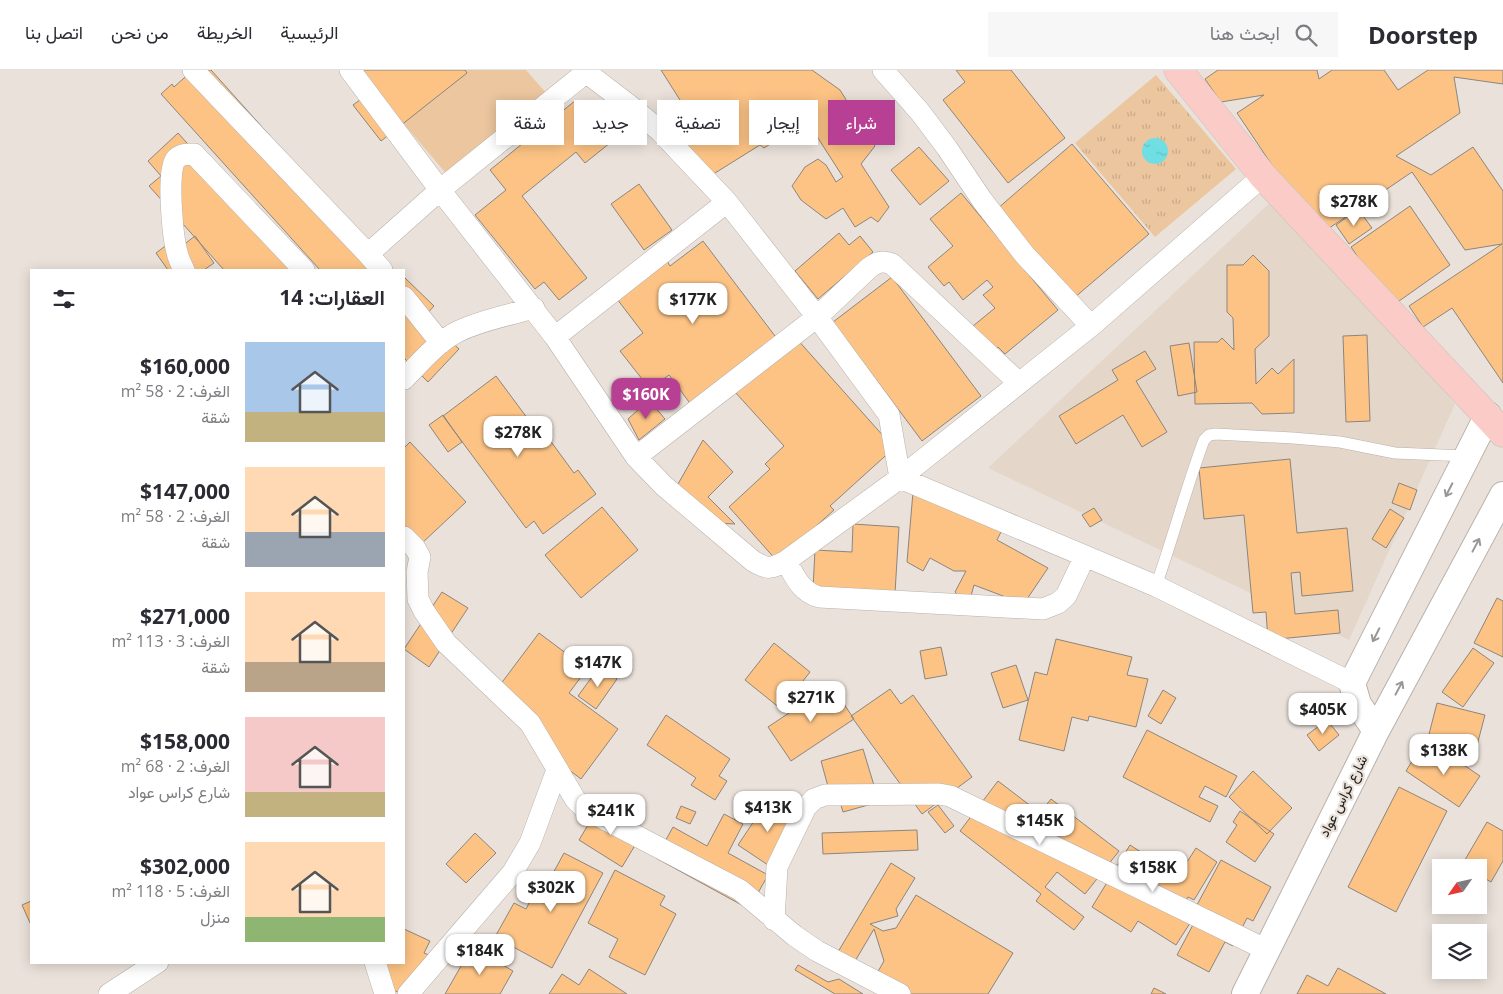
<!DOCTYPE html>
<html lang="ar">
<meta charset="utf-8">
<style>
body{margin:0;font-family:"Open Sans",Vazirmatn,sans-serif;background:#f7f7f7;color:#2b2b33;direction:rtl;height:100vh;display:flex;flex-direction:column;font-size:19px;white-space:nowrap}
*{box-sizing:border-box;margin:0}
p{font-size:16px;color:#7c7c81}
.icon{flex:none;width:28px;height:28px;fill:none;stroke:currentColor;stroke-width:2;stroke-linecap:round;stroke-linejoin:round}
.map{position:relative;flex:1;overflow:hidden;direction:ltr}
.panel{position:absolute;left:30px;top:199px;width:375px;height:695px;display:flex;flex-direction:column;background:#fff;border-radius:0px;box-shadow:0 2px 12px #0003;direction:rtl}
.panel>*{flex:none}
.guide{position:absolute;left:420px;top:30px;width:475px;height:45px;direction:rtl;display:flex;gap:10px}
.needle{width:32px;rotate:236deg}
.controls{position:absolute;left:1432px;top:789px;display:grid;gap:10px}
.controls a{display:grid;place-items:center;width:55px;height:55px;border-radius:0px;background:#fff;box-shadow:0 2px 12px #0003;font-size:25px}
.price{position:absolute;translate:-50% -42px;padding:0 11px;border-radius:10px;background:#fff;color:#222;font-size:16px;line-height:32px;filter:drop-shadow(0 1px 2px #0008)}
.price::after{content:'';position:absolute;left:50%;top:30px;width:15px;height:11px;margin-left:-8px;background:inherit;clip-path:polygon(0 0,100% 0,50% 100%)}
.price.active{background:#b84094;color:#fff}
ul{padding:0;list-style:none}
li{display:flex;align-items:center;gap:15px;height:125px;padding:0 20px}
li span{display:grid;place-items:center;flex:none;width:140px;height:100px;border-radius:0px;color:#555}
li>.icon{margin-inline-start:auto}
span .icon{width:60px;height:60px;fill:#fffc;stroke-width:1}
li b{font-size:21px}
h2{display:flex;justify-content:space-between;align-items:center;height:60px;padding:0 20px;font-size:21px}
.chip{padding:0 18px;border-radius:0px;background:#fff;box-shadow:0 2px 12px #0003;font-size:18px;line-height:45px}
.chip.active{background:#b84094;color:#fff}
header{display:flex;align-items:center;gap:30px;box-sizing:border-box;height:70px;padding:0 25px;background:#fff;border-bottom:1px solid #e1e1e2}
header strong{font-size:24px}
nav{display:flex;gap:28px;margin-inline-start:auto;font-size:18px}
.search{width:350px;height:45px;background:#f7f7f7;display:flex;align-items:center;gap:12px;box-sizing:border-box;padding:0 18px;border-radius:0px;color:#7c7c81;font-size:19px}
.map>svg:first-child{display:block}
.built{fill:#e4d6c9}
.grass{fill:#ebc69e}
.park{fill:url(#park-tufts)}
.water{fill:url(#water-ripples)}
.building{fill:#fcc385;stroke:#8c857e}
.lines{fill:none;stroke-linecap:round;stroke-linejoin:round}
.service-casing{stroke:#b9b1aa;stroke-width:12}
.minor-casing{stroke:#b9b1aa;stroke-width:22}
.tertiary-casing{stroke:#b9b1aa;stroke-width:28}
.primary-casing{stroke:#c4c4c3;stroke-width:29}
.service{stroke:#fff;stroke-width:11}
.minor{stroke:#fff;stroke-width:21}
.tertiary{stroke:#fff;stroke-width:26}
.primary{stroke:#fbcbc7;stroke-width:28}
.oneway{stroke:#999897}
.labels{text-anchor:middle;stroke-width:4.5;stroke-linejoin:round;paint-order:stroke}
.street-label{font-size:14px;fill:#1d1b18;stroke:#eae2da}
</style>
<header>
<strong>Doorstep</strong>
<div class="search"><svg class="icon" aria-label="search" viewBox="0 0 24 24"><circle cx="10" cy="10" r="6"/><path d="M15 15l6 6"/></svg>ابحث هنا</div>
<nav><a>الرئيسية</a><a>الخريطة</a><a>من نحن</a><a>اتصل بنا</a></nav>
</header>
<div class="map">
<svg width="1503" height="924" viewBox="0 0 1503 924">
<defs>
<pattern id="park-tufts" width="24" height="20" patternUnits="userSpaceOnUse" patternTransform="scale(1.25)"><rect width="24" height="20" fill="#ebc69e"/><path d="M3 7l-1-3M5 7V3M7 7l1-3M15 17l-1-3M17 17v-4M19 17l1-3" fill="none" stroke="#c9aa87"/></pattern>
<pattern id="water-ripples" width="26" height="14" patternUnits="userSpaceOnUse" patternTransform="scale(1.25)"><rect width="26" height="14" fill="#70dfe3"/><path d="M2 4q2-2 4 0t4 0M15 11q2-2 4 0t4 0" fill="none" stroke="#61bfc2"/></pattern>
</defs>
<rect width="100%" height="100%" fill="#eae2da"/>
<path class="built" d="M 1276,127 L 1455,334 L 1349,570 L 988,398 Z"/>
<path class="grass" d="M 451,0 L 526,0 L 547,24 L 450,108 L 398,47 Z"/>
<path class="park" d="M 1156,5 L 1236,99 L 1155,167 L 1075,73 Z"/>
<path class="water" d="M1142 81a13 13 0 1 1 26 0a13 13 0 1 1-26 0Z"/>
<path class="building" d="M 193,0 L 211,0 L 383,192 L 374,200 L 320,200 L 161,24 L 172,14 L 174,17 Z
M 348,0 L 465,0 L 467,3 L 381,71 L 353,35 L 364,27 Z
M 661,0 L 812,0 L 840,20 L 875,76 L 861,94 L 889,137 L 878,152 L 871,147 L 855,157 L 843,138 L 826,149 L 801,130 L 792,116 L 805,97 L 818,89 L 826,95 L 836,112 L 843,107 L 807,51 L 764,78 L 760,75 L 707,108 L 682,67 L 701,55 L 692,49 Z
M 956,0 L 1011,0 L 1065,68 L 1008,113 L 943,30 L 965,12 Z
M 1218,0 L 1317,0 L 1319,9 L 1332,0 L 1384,0 L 1398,20 L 1428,0 L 1503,0 L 1503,14 L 1454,7 L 1460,43 L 1396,86 L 1431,105 L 1473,77 L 1503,121 L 1503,313 L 1452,238 L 1423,257 L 1409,236 L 1502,174 L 1465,180 L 1412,102 L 1319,165 L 1237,43 L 1264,25 L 1221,32 L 1205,9 Z
M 576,30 L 610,73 L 585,93 L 576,82 L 522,126 L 587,208 L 559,230 L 544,212 L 535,219 L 475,145 L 506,120 L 490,100 Z
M 178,63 L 230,121 L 291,200 L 224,200 L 149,116 L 161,106 L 148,91 Z
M 1072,74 L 1149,164 L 1074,228 L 997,139 Z
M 919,77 L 949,111 L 920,135 L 891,100 Z
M 639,114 L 672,160 L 644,180 L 611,134 Z
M 961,123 L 1058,240 L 1005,284 L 998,277 L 993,281 L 973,256 L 995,238 L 983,225 L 993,217 L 987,210 L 963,230 L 949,212 L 944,216 L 928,197 L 953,176 L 930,149 Z
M 1410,136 L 1450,195 L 1392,236 L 1351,177 Z
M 1358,139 L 1372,158 L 1349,174 L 1336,155 Z
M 839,163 L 849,175 L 860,166 L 873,182 L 818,229 L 795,201 Z
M 195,166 L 214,193 L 204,200 L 168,200 L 156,183 L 172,171 L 178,179 Z
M 703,171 L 778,270 L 692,336 L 669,305 L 650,319 L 620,281 L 643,263 L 617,229 L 667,191 L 670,196 Z
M 1253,185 L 1269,201 L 1269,266 L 1255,279 L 1256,314 L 1272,298 L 1278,304 L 1294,289 L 1294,343 L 1262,344 L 1252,333 L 1195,334 L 1194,272 L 1218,272 L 1222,268 L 1234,280 L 1233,248 L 1227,242 L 1227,195 L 1243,195 Z
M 404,207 L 434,236 L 425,246 L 459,279 L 428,312 L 404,288 Z
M 892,207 L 981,326 L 922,371 L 833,252 Z
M 1367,265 L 1370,351 L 1346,352 L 1343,266 Z
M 796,268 L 894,378 L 830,436 L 834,440 L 777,491 L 729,437 L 770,399 L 765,394 L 784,376 L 735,322 Z
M 1189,273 L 1197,322 L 1178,326 L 1170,276 Z
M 1145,281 L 1156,299 L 1136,311 L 1167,362 L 1142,377 L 1123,345 L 1076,374 L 1059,346 L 1118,310 L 1112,300 Z
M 496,306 L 545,372 L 549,369 L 574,403 L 578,400 L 596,424 L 543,464 L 534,451 L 526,458 L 443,346 Z
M 649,330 L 665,349 L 639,370 L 628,349 Z
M 443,345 L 462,372 L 448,382 L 429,355 Z
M 703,370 L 733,402 L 708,427 L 735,454 L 715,453 L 678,414 Z
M 410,372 L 466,432 L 421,474 L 404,455 L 404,378 Z
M 1290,389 L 1297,463 L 1347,458 L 1353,521 L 1302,526 L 1300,502 L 1291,503 L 1295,544 L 1338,540 L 1340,563 L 1268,570 L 1266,542 L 1253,543 L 1244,445 L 1204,449 L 1199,398 Z
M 1399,413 L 1417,420 L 1410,440 L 1392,433 Z
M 913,422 L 1004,456 L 997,470 L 1048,498 L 1025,532 L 1011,529 L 974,515 L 971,526 L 959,526 L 955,522 L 966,501 L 954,501 L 930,488 L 923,501 L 907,492 Z
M 602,437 L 638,480 L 581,528 L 545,485 Z
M 1094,438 L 1102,450 L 1090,457 L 1082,445 Z
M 1390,439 L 1404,448 L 1386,478 L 1372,469 Z
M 853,454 L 899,457 L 895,523 L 813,519 L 815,480 L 852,482 Z
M 442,522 L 468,538 L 429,597 L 404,579 Z
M 1497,528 L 1503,531 L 1503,587 L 1474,573 Z
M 539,563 L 587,599 L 569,623 L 618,659 L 581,709 L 551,686 L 491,627 Z
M 1056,569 L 1132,587 L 1127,605 L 1148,609 L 1136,657 L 1089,646 L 1088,651 L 1072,647 L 1064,681 L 1019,670 L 1035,602 L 1047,605 Z
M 774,573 L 810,602 L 781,639 L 745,610 Z
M 941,577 L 947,605 L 925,609 L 920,581 Z
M 1473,578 L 1494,593 L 1463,637 L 1442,622 Z
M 1016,595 L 1028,630 L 1003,638 L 991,603 Z
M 600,596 L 617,609 L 596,639 L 578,626 Z
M 831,615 L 854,649 L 791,691 L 768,657 Z
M 890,619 L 901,634 L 913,625 L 972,707 L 922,744 L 851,646 Z
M 1163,620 L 1176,628 L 1161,654 L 1148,646 Z
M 1437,633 L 1485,645 L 1475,683 L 1427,672 Z
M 666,645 L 730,689 L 719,706 L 727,711 L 715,730 L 691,715 L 696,708 L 647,675 Z
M 1327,650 L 1339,665 L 1319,681 L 1307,665 Z
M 1147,660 L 1237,706 L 1226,727 L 1205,716 L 1199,727 L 1218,736 L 1210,752 L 1123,707 Z
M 1437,677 L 1480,706 L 1459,737 L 1406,701 L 1417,683 L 1428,690 Z
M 863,679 L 879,732 L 843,742 L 839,729 L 832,731 L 821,691 Z
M 1253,701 L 1292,738 L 1267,764 L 1229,727 Z
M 998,711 L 1040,743 L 1051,729 L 1119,781 L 1085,824 L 1057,802 L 1045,817 L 1084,847 L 1074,860 L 1036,831 L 1041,824 L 960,761 Z
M 1399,717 L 1447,741 L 1396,842 L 1348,817 Z
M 768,730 L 798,751 L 768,795 L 738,775 Z
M 600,735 L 643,762 L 622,797 L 579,770 Z
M 938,735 L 954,756 L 945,763 L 928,742 Z
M 681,736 L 696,742 L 690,754 L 676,748 Z
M 1240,741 L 1274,764 L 1255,792 L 1226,772 L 1237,755 L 1233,752 Z
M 724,744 L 743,754 L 728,783 L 768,805 L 749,839 L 656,788 L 673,757 L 707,776 Z
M 1487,752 L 1503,761 L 1503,791 L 1491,812 L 1479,805 L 1479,798 L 1466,798 L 1462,795 Z
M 917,760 L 918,780 L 823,784 L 822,763 Z
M 475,763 L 496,783 L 466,813 L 446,794 Z
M 1130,775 L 1178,806 L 1196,778 L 1217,792 L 1194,830 L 1188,827 L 1179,842 L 1192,850 L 1176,875 L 1138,851 L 1131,862 L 1092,837 Z
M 564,783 L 603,803 L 552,898 L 495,867 L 514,833 L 526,839 L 532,827 L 552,837 L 557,827 L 544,820 Z
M 1221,790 L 1271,817 L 1253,851 L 1247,848 L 1233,876 L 1225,872 L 1209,902 L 1177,885 L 1195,851 L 1190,848 Z
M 891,793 L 915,808 L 896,839 L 898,846 L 870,854 L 883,861 L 896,858 L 916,825 L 1013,883 L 988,924 L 906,924 L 876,905 L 884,891 L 874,859 L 851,898 L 832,892 Z
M 615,800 L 665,826 L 660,835 L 676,844 L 645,905 L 609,887 L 618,869 L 588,853 Z
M 31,831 L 31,855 L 22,835 Z
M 404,859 L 430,871 L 424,883 L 441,890 L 402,924 L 371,910 L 379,892 L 404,892 Z
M 472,877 L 513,901 L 500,924 L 445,924 Z
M 798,895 L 828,912 L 839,909 L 863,924 L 835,924 L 795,900 Z
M 1338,898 L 1386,924 L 1297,924 L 1307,905 L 1328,916 Z
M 589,899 L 627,924 L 549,924 L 562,904 L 579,915 Z
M 1154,918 L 1166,924 L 1151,924 Z"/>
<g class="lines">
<defs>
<path id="service" d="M 1156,516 C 1173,468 1186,418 1204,370 L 1209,365 L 1216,364 L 1293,368 L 1340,372 L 1395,383 L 1466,386"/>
<path id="minor" d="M 193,0 L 368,184 L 382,200
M 350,0 L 440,120 L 555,267
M 583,0 L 629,35 L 660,61 L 727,132 L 817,247 L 889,345 L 900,408 L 1091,256 L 1263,106
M 883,0 L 920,42 L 947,78 L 982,130 L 1024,184 L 1091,256
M 727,132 L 555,267 L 636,387 L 664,416 L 753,491 C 768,500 771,499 786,491 L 900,408 L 1156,516 L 1352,613
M 368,184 L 440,120 L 589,0
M 184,200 C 181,194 178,188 177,182 C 173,168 166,99 176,89 C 181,84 187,84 194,84 L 304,200
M 404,227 L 441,273
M 404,309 C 420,293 438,271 459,261 C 482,250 509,245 534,238
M 636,387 L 817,247 L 869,198 C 877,192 882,190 892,194 L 1019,313
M 404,467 L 415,478 L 420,487 L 417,502 L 418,529 L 424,541 L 446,573 L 530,653 L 575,729 L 585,739 L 740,820 L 795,866 L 817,881 L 900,924
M 786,491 C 795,507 801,522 819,527 L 1043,539 L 1058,533 L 1066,526 L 1085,486
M 774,850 L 777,797 L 806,737 L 814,729 L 825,725 L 939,724 L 950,726 L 1267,880
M 375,892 L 385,924
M 109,924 L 158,892
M 408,924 L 513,802 L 530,773 L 557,700"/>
<path id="tertiary" d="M 1376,661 L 1358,634 L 1352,613 L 1488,345
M 1245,924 L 1376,661 L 1503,425"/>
<path id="primary" d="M 1178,0 L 1263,106 L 1503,363"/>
</defs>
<use href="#service" class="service-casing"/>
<use href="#minor" class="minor-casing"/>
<use href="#tertiary" class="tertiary-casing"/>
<use href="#primary" class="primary-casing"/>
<use href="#service" class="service"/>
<use href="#minor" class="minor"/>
<use href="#tertiary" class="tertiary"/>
<use href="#primary" class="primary"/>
</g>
<defs><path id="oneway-shaft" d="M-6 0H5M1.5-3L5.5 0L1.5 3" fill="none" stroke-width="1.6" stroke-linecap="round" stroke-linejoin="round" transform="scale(1.25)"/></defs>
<g class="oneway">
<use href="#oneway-shaft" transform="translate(1449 420) rotate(117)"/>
<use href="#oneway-shaft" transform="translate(1476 475) rotate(-62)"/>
<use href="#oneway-shaft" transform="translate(1376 565) rotate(117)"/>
<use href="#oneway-shaft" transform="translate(1399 618) rotate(-62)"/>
</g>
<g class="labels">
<g class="street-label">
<text transform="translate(1343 726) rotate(-63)" y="5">شارع كراس عواد</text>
</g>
</g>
</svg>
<div class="controls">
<a><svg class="needle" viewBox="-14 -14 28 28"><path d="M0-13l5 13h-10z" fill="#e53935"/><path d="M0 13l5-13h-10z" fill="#7c7c81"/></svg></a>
<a><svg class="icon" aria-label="layers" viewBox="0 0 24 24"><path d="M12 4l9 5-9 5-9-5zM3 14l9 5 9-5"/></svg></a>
</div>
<b class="price" style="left:1354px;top:157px">$278K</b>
<b class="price" style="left:693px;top:255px">$177K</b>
<b class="price active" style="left:646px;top:350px">$160K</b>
<b class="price" style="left:518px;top:388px">$278K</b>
<b class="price" style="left:598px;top:618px">$147K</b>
<b class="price" style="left:811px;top:653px">$271K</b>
<b class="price" style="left:1323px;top:665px">$405K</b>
<b class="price" style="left:1444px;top:706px">$138K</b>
<b class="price" style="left:768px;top:763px">$413K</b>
<b class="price" style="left:611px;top:766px">$241K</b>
<b class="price" style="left:1040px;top:776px">$145K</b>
<b class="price" style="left:1153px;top:823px">$158K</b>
<b class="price" style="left:551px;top:843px">$302K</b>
<b class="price" style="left:480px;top:906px">$184K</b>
<div class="guide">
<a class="chip active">شراء</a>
<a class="chip">إيجار</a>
<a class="chip">تصفية</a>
<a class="chip">جديد</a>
<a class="chip">شقة</a>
</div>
<section class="panel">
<h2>العقارات: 14<svg class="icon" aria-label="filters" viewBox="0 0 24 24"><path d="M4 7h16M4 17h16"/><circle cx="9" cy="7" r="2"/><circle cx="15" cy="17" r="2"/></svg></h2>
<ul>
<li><span style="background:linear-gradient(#a9c7e8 70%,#c2b280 0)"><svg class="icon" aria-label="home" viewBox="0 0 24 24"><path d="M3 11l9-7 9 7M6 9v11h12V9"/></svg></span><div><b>$160,000</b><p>الغرف: 2 · 58 m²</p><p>شقة</p></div></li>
<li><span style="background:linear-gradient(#ffd9b3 65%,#9aa5b1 0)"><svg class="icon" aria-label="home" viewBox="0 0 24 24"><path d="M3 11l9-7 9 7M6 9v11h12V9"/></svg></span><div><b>$147,000</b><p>الغرف: 2 · 58 m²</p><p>شقة</p></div></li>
<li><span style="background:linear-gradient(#ffd9b3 70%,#b9a48a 0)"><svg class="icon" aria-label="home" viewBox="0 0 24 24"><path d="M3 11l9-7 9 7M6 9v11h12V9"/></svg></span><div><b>$271,000</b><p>الغرف: 3 · 113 m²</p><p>شقة</p></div></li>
<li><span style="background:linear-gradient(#f6c9c9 75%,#c2b280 0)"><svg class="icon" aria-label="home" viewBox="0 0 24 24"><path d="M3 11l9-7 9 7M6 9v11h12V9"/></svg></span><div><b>$158,000</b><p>الغرف: 2 · 68 m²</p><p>شارع كراس عواد</p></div></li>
<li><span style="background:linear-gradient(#ffd9b3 75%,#8fb573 0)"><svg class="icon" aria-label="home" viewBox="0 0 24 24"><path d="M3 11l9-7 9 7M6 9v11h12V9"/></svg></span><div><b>$302,000</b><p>الغرف: 5 · 118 m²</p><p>منزل</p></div></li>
</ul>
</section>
</div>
